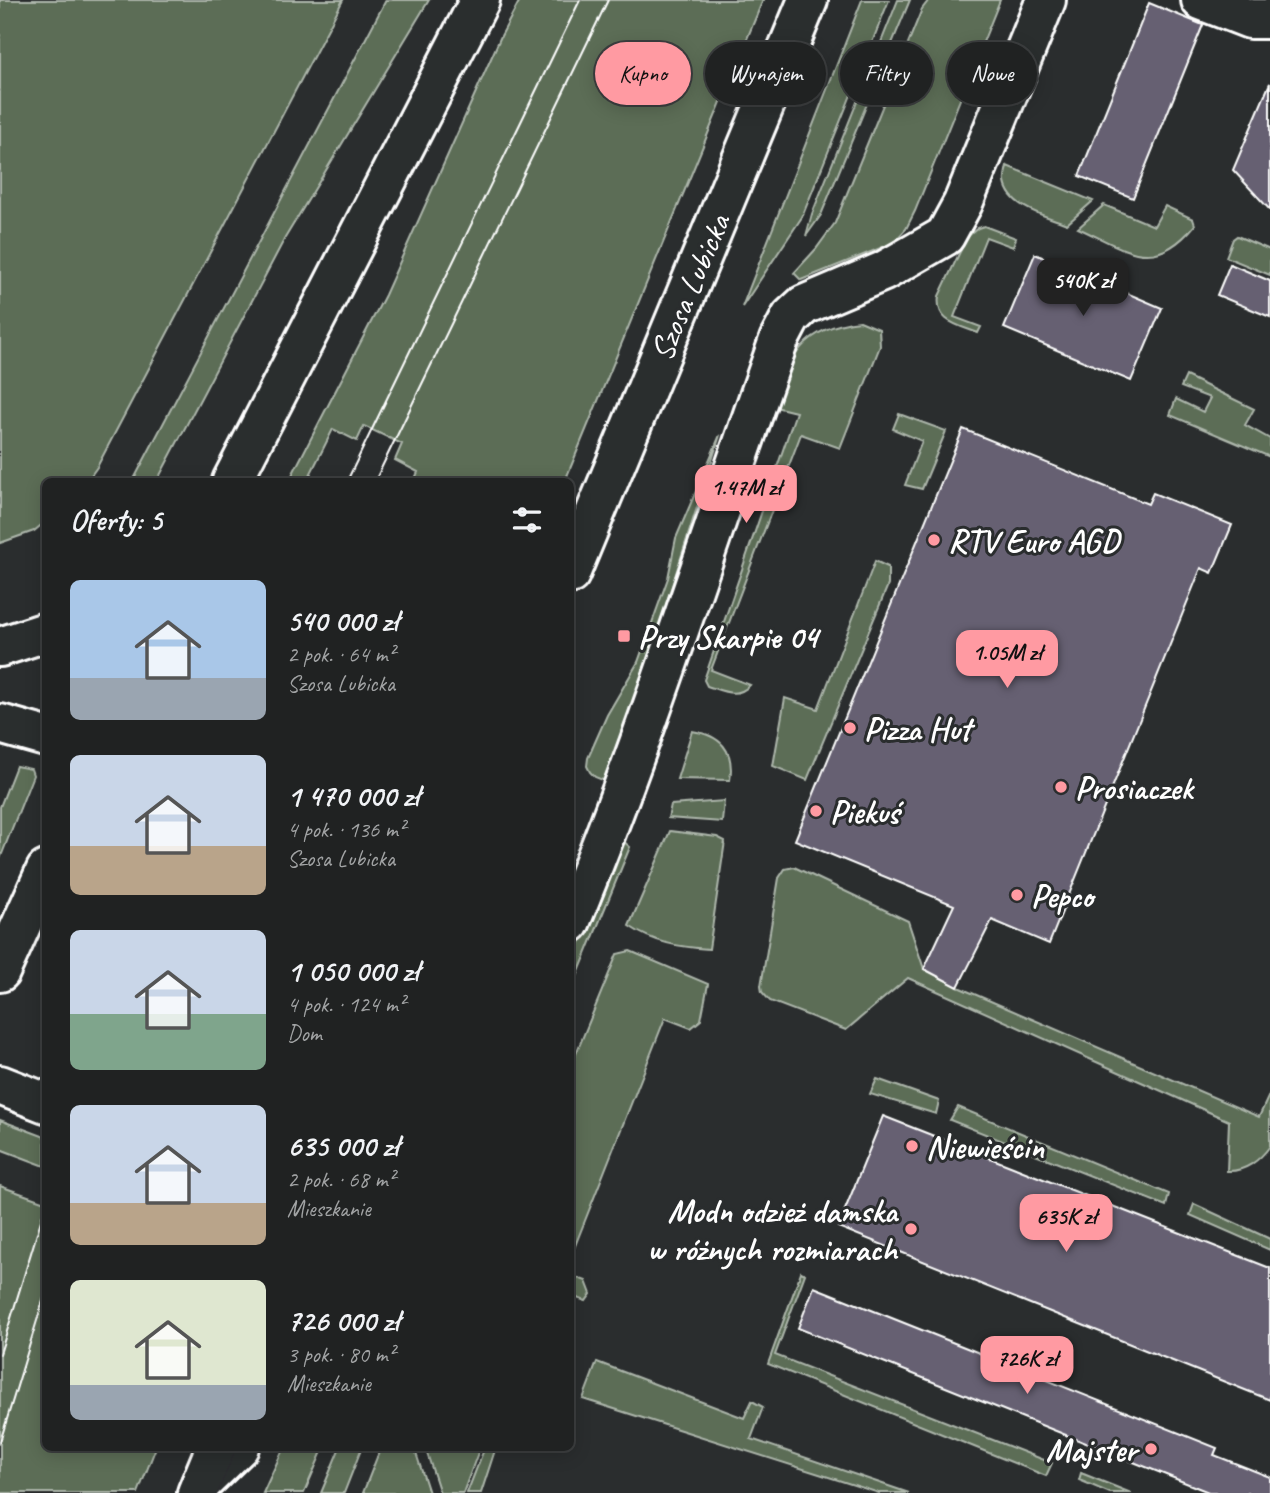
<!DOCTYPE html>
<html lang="pl">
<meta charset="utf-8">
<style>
body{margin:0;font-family:Caveat,sans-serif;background:#282a2a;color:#f1f3f6;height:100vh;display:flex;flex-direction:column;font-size:26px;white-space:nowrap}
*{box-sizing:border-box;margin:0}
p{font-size:23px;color:#a2a4a5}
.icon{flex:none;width:38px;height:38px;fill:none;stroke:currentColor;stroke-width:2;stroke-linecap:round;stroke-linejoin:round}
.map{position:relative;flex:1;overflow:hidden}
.details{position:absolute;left:42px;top:478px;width:532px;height:973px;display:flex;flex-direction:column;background:#202222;border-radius:10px;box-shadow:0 4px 18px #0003,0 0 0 2px #3d3f40}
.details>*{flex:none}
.banner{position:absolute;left:595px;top:42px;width:569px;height:63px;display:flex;gap:14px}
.price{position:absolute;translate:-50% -60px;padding:0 16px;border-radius:14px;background:#ff9aa2;color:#111;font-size:23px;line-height:46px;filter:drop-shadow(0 2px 4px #0008)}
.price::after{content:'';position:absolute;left:50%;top:42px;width:21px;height:16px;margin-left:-10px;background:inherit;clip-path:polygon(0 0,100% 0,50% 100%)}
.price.selected{background:#222;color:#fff}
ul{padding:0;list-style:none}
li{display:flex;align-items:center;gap:21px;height:175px;padding:0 28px}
li span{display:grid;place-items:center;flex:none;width:196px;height:140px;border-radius:10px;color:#555}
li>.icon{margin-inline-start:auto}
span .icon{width:84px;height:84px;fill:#fffc;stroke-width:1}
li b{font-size:30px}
h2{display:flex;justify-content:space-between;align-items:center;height:84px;padding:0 28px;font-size:30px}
.chip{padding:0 24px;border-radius:32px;background:#202222;box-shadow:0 4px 18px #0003,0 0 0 2px #3d3f40;font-size:24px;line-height:63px}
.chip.selected{background:#ff9aa2;color:#111}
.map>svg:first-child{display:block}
.green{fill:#5b6d57;stroke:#adb6ab;stroke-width:2}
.building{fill:#666172;stroke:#fff;stroke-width:2}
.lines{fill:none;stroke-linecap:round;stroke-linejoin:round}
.minor-casing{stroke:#fff;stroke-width:44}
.major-casing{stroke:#fff;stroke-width:44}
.minor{stroke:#2a2d2e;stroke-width:38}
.major{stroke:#2a2d2e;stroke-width:38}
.tram{stroke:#fff;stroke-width:2}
.poi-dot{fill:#ff9aa2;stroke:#2a2d2e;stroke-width:2.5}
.labels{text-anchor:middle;stroke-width:6;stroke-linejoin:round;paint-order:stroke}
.street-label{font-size:33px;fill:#fff;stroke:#2a2d2e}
.poi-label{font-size:33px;font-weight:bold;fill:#fff;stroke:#2a2d2e;text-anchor:start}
</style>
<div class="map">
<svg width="1270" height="1493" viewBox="0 0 1270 1493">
<rect width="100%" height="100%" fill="#2a2d2e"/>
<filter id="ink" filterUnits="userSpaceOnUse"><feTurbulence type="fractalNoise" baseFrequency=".0143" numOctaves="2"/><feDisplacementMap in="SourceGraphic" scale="14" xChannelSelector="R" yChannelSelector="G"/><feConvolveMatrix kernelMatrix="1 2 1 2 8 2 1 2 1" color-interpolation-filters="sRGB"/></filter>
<g filter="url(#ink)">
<path class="green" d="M 0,0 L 343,0 L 97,467 L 87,481 L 46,481 L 45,522 L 34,531 L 0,543 Z
M 386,0 L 429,0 L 285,238 L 157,481 L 133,481 Z
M 520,0 L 763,0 L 565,481 L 414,481 L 418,472 L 395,460 L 402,444 L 364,426 L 357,441 L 333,429 L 307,481 L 289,481 L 385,295 L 501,36 Z
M 862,0 L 889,0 L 802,217 L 742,307 Z
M 898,0 L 910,0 L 821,215 L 806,236 L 812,214 Z
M 929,0 L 1000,0 L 915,211 L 906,229 L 893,243 L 801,280 L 794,273 L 816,249 L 835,223 L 922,9 Z
M 1007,166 L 1093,201 L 1067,224 C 1047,216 1009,208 1005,182 C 1004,177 1006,171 1007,166 Z
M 1104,205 L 1154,226 L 1165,206 L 1193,219 L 1195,225 C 1154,275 1127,250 1078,228 Z
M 984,226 L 1016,238 L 1013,247 L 986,237 L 954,317 L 981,327 L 978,333 C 958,325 935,322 939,296 L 967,237 L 978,228 Z
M 1237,236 L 1270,250 L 1270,275 L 1226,257 L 1233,239 Z
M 860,321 L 879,329 L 880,346 L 840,448 L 801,434 L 711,670 L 750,685 C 737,699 723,691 707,686 L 704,680 L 796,412 L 771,406 C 790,358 802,327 860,321 Z
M 1186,376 L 1254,409 L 1245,425 L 1270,439 L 1270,457 L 1170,415 L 1176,399 L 1203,412 L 1210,398 L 1181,387 Z
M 899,414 L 946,431 L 922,489 L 905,485 L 922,441 L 893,429 Z
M 720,435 L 650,655 L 605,781 L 595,777 L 590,772 L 587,766 L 588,758 L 607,715 L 638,662 L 668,578 L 676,538 Z
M 875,561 L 888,567 L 888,585 L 807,780 L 773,766 L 785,698 L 818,709 Z
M 692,731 C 720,735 735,750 730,780 L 677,779 Z
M 16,766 L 31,769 L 33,775 L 0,859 L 0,807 Z
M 724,801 L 722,822 L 668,818 L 671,805 Z
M 670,831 L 717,837 L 725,841 L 709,949 C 679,947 654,943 629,926 Z
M 622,840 L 630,847 L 571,991 L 571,964 Z
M 794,867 L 908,921 L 924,969 L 958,987 L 1259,1117 L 1270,1093 L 1270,1146 C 1260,1160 1245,1172 1227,1171 L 1229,1121 L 908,978 L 846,1030 L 770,1001 L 762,992 L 761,986 L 779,878 L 785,869 Z
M 630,951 L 708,984 L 701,1020 L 691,1028 L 665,1018 L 571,1256 L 571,1066 L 617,954 Z
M 877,1079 L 939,1101 L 936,1114 L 870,1094 Z
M 958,1107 L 1169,1194 L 1166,1206 L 950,1120 Z
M 0,1120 L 45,1137 L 45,1166 L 0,1149 Z
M 0,1186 L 45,1202 L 46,1447 L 156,1447 L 138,1493 L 0,1493 Z
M 1194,1204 L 1270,1239 L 1270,1250 L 1190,1215 Z
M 801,1272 L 805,1274 L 775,1355 L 1052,1463 L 1046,1476 L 768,1364 Z
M 570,1275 L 586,1281 L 591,1294 L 586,1301 L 571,1296 Z
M 597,1362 L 744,1418 L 752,1401 L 763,1407 L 751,1439 L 909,1493 L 879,1493 L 583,1399 Z
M 284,1447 L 324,1447 L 304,1493 L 263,1493 Z
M 340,1447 L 362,1447 L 344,1493 L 321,1493 Z
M 381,1447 L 414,1447 L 429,1493 L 363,1493 Z
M 425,1447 L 480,1447 L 463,1493 L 440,1493 Z
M 485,1447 L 496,1447 L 481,1493 L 467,1493 Z
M 1081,1473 L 1131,1493 L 1110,1493 L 1079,1480 Z"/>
<path class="building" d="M 1149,3 L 1203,25 L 1133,198 L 1079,176 Z
M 1270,83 L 1270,210 L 1233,170 Z
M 1035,254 L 1162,308 L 1131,381 L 1004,328 Z
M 1230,264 L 1270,281 L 1270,317 L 1217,295 Z
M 963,429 L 1148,504 L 1153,493 L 1232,525 L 1212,573 L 1201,568 L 1049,944 L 992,920 L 958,987 L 924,969 L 954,905 L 795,840 Z
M 883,1116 L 1270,1268 L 1270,1400 L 838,1227 Z
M 814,1287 L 1217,1448 L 1214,1455 L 1270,1477 L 1270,1493 L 1211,1493 L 798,1328 Z"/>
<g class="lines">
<defs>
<path id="minor" d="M 1201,0 L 1250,19 L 1270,19
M 0,724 L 46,737
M 570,923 C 649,732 710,534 779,340 L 791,317 L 804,305 L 884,271 L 945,236 L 963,203 L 1046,0
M 0,1085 L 46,1103
M 201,1484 L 239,1447"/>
<path id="major" d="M 232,481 L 480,0
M 570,574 L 808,0
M 0,647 L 46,632
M 0,972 L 46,870
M 197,1493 L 216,1447"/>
</defs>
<use href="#minor" class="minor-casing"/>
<use href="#major" class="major-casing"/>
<use href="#minor" class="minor"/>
<use href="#major" class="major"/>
<path class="tram" d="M 347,481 L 580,0
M 375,481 L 608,0
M 0,1354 L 46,1204
M 0,1442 L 46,1291"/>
</g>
</g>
<g class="poi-dot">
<circle cx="934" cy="540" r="7"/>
<rect x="617" y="629" width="14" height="14" rx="3.5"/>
<circle cx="850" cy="728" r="7"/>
<circle cx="1061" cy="787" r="7"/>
<circle cx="816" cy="811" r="7"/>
<circle cx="1017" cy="895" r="7"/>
<circle cx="912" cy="1146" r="7"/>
<circle cx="911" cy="1229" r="7"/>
<circle cx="1151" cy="1449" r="7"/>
</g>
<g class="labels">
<g class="street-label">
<text transform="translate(689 287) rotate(-67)" y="12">Szosa Lubicka</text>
</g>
<g class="poi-label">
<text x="948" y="552">RTV Euro AGD</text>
<text x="638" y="648">Przy Skarpie 04</text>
<text x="864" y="740">Pizza Hut</text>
<text x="1075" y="799">Prosiaczek</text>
<text x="830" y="823">Piekuś</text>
<text x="1031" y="907">Pepco</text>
<text x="926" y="1158">Niewieścin</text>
<text x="897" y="1222" text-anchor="end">Modn odzież damska<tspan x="897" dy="38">w różnych rozmiarach</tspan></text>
<text x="1137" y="1461" text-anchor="end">Majster</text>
</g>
</g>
</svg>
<b class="price selected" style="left:1083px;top:318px">540K zł</b>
<b class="price" style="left:746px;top:525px">1.47M zł</b>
<b class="price" style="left:1007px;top:690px">1.05M zł</b>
<b class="price" style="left:1066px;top:1254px">635K zł</b>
<b class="price" style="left:1027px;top:1396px">726K zł</b>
<div class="banner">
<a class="chip selected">Kupno</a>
<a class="chip">Wynajem</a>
<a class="chip">Filtry</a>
<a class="chip">Nowe</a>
</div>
<section class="details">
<h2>Oferty: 5<svg class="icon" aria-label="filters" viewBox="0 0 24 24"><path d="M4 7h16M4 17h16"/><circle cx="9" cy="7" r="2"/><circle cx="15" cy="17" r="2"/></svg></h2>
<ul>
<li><span style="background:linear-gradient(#a9c7e8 70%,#9aa5b1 0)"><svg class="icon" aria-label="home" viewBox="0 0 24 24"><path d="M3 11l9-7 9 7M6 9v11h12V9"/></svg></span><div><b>540 000 zł</b><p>2 pok. · 64 m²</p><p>Szosa Lubicka</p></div></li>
<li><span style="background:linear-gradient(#c9d6e8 65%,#b9a48a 0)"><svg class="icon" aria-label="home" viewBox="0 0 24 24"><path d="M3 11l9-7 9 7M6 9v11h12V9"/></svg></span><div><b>1 470 000 zł</b><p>4 pok. · 136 m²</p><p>Szosa Lubicka</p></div></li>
<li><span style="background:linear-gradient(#c9d6e8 60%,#7fa58c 0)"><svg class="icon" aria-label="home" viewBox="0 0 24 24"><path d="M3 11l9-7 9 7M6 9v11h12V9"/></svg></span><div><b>1 050 000 zł</b><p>4 pok. · 124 m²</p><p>Dom</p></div></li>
<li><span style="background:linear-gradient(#c9d6e8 70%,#b9a48a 0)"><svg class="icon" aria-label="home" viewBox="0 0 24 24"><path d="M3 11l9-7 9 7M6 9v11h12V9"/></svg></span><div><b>635 000 zł</b><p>2 pok. · 68 m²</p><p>Mieszkanie</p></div></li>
<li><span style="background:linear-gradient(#dfe7d0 75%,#9aa5b1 0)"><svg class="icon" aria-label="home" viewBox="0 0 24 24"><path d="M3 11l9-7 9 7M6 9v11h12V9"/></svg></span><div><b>726 000 zł</b><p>3 pok. · 80 m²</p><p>Mieszkanie</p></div></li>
</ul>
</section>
</div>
